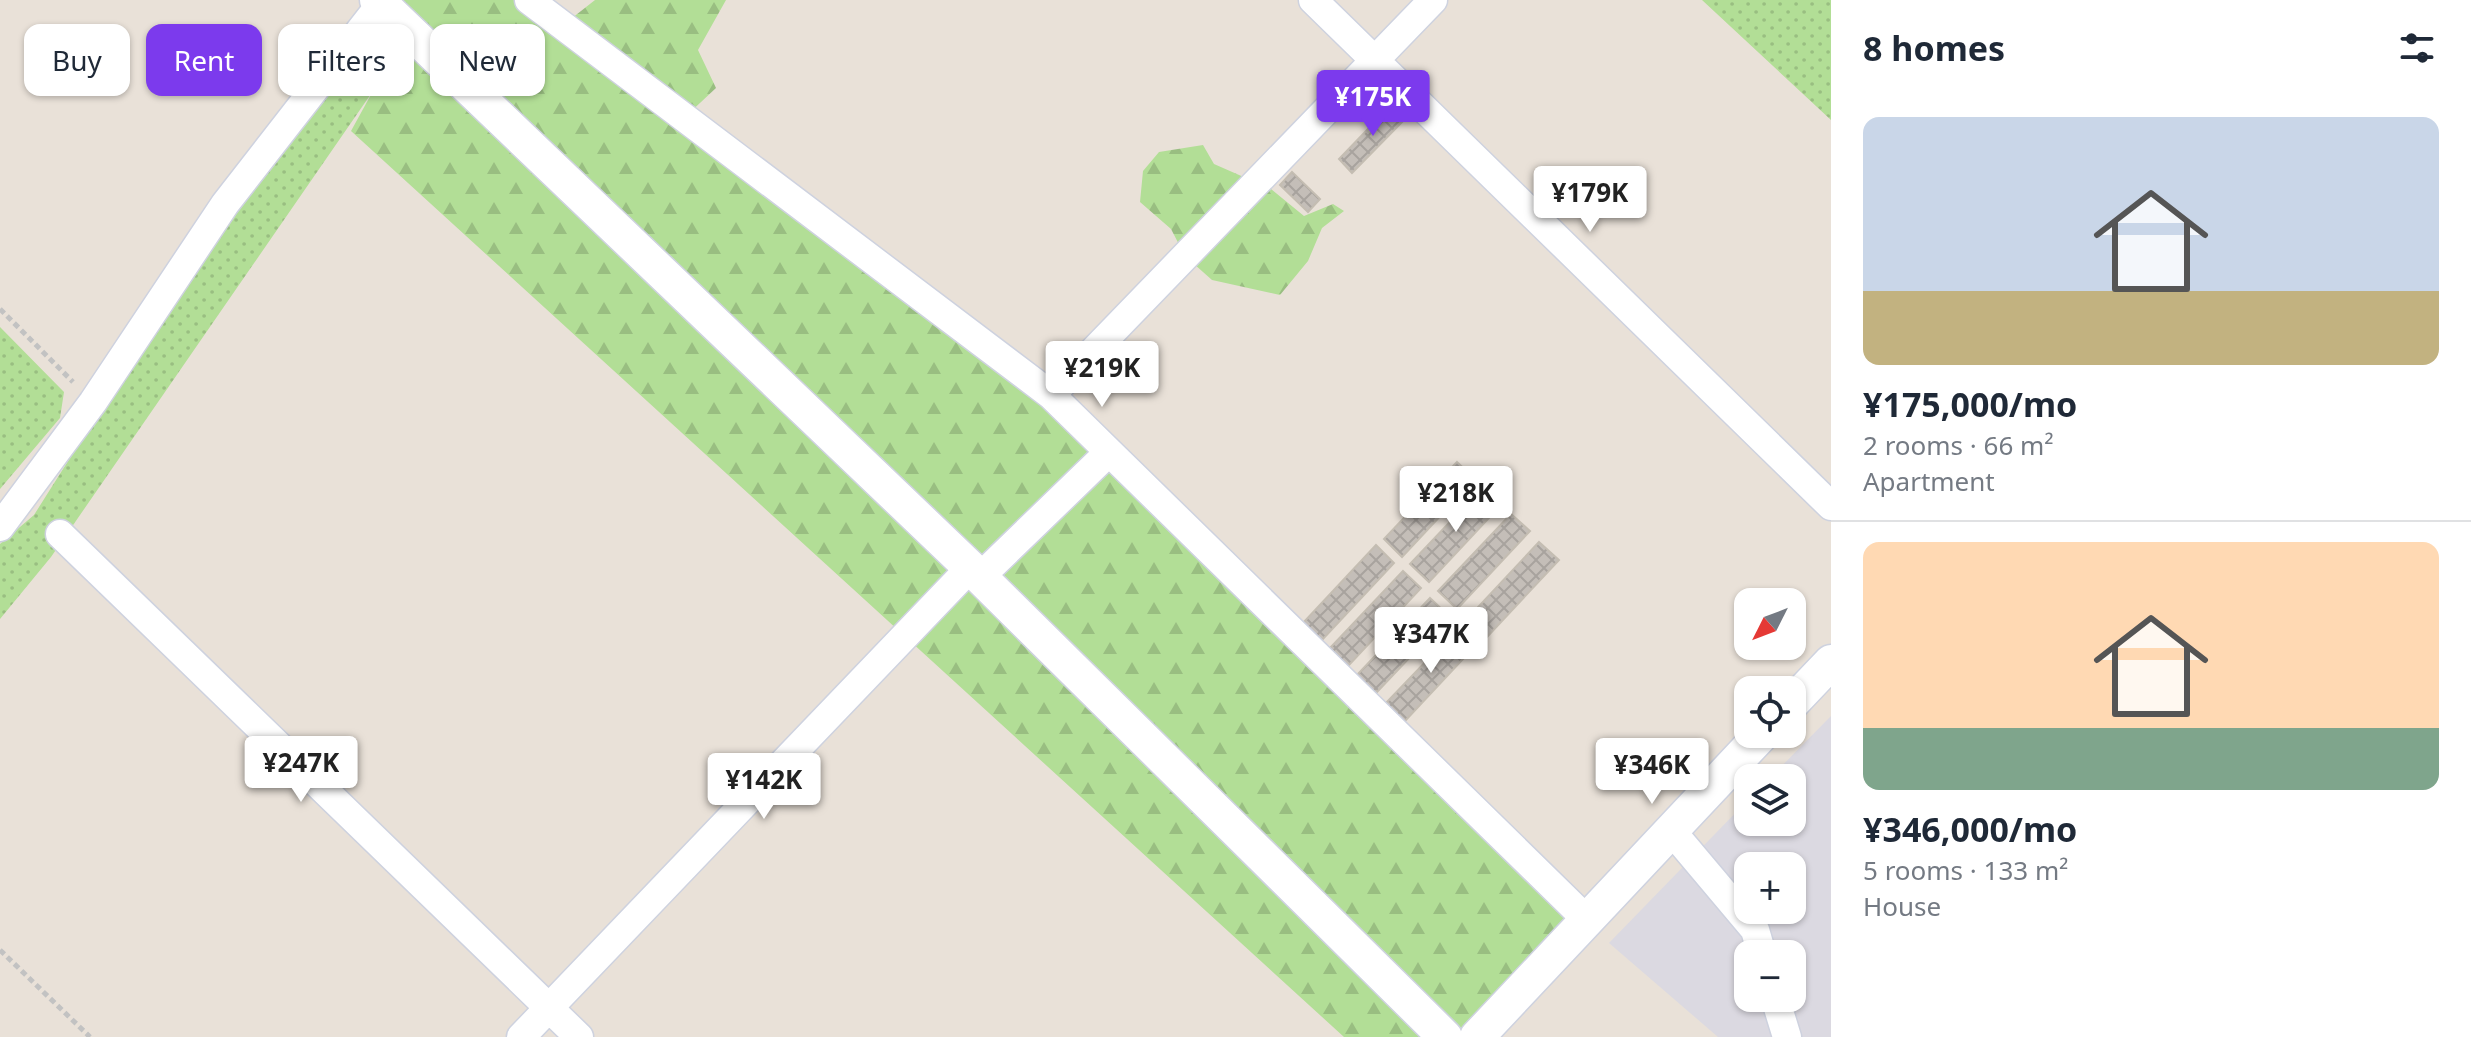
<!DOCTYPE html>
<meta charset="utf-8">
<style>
body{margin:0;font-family:"Noto Sans",sans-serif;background:#f2f2f3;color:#1f2937;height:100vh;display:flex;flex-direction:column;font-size:30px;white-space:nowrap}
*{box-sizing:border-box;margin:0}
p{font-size:26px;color:#747a83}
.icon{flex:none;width:44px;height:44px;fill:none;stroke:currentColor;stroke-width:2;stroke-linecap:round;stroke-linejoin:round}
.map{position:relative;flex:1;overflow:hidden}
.details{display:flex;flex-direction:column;background:#fff;width:640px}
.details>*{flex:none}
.guide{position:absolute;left:24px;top:24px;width:760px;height:72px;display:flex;gap:16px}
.needle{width:52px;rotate:228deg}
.tools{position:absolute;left:1734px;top:588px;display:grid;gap:16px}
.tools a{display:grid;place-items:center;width:72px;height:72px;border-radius:16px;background:#fff;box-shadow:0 2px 6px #0004;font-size:40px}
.price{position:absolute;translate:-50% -68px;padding:0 18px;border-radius:8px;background:#fff;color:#222;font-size:26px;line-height:52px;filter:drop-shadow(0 2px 4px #0008)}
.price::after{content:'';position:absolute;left:50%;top:48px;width:24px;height:18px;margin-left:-12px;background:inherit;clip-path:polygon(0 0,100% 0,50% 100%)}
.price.current{background:#7c3aed;color:#fff}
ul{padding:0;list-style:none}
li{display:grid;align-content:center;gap:16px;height:424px;padding:0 32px}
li+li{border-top:2px solid #e0e1e3}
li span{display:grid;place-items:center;height:248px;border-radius:16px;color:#555}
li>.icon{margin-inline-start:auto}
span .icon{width:144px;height:144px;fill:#fffc;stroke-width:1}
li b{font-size:34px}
h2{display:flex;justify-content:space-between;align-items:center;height:96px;padding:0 32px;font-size:34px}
.chip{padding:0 28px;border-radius:16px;background:#fff;box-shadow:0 2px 6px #0004;font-size:28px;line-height:72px}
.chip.current{background:#7c3aed;color:#fff}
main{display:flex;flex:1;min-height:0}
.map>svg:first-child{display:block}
.industrial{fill:#dbd9e1;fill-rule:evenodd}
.grass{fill:url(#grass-dots)}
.forest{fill:url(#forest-firs)}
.building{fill:url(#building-cross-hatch);stroke:#c4bdb2;stroke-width:2}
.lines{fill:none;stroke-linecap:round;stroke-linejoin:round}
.minor-casing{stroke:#ced2df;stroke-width:31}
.tertiary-casing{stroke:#ced2df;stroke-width:37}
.path{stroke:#c2c2c2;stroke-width:5;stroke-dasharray:6 4;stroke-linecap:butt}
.minor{stroke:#fff;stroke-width:28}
.tertiary{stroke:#fff;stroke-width:34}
</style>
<main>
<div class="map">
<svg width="1831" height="1037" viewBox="0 0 1831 1037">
<defs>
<pattern id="grass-dots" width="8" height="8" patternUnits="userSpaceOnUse" patternTransform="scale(2)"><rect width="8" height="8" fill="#b2de96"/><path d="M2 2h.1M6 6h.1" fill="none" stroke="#99be81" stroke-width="1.8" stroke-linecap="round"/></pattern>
<pattern id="forest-firs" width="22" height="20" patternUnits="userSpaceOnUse" patternTransform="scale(2)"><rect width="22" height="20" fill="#b2de96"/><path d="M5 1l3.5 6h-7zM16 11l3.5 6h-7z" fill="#99be81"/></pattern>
<pattern id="building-cross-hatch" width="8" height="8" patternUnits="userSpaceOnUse" patternTransform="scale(2)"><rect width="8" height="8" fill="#c4beb8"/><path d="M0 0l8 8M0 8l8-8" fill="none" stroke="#a8a39e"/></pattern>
</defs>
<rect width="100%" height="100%" fill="#e9e1d8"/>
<path class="industrial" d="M 1831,716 L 1831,1037 L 1718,1037 L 1609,943 L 1748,800 L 1748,822 L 1792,822 L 1792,778 L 1770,778 ZM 1748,866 L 1792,866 L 1792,910 L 1748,910 ZM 1748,954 L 1792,954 L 1792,998 L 1748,998 Z"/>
<path class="grass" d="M 1702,0 L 1831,0 L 1831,120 Z
M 381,4 L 407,28 L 373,91 L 51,557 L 0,619 L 0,544 L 34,515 L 253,168 Z
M 0,327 L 64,392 L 60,418 L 0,489 Z"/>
<path class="forest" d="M 377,0 L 540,0 L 567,22 L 595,0 L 726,0 L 698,50 L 716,88 L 685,117 L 1042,406 L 1585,918 L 1476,1037 L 1344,1037 L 351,131 L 407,29 Z
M 1203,145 L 1214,164 L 1271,189 L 1304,216 L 1333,204 L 1344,211 L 1322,228 L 1308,261 L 1280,295 L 1212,280 L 1185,256 L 1171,229 L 1140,202 L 1143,171 L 1159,152 Z"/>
<path class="building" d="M 1393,103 L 1407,117 L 1352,173 L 1339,159 Z
M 1292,172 L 1320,199 L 1308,212 L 1280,185 Z
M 1457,462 L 1475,479 L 1402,557 L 1384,539 Z
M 1484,486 L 1502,504 L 1429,582 L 1410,564 Z
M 1511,514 L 1530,531 L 1457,609 L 1438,591 Z
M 1539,542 L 1559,560 L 1486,638 L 1466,620 Z
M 1376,545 L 1394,563 L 1321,641 L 1303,623 Z
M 1403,571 L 1421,588 L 1348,666 L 1330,648 Z
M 1430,598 L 1449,616 L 1376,693 L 1357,675 Z
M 1459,627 L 1477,644 L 1404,722 L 1385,704 Z"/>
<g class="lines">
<defs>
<path id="minor" d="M 529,0 L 1051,395 L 1585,918
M 1313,0 L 1831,506
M 1051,395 L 1433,0
M 0,527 L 93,402 L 225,204 L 384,0
M 60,534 L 579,1037
M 980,577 L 1109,452
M 1670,829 L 1755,930 L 1762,954
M 1775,998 L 1787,1037
M 521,1037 L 970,568"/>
<path id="tertiary" d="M 377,0 L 980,577 L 1445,1037
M 1792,703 L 1831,662
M 1477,1037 L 1762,734"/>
</defs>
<use href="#minor" class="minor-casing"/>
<use href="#tertiary" class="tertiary-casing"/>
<path class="path" d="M 0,309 L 73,382
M 0,950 L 90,1037"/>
<use href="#minor" class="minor"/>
<use href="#tertiary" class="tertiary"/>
</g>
</svg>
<div class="tools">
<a><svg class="needle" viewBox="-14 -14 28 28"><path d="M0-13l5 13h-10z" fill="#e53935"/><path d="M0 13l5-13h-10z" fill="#747a83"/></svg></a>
<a><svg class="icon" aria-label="locate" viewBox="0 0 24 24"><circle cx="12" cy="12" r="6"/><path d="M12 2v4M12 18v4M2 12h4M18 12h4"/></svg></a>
<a><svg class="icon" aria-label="layers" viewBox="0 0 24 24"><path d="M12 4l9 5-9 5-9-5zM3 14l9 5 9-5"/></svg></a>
<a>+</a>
<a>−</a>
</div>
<b class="price current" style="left:1373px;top:138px">¥175K</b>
<b class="price" style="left:1590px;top:234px">¥179K</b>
<b class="price" style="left:1102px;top:409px">¥219K</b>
<b class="price" style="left:1456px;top:534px">¥218K</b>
<b class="price" style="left:1431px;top:675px">¥347K</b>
<b class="price" style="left:301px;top:804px">¥247K</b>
<b class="price" style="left:1652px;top:806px">¥346K</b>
<b class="price" style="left:764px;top:821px">¥142K</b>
<div class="guide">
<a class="chip">Buy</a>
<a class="chip current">Rent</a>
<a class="chip">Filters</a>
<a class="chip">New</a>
</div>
</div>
<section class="details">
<h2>8 homes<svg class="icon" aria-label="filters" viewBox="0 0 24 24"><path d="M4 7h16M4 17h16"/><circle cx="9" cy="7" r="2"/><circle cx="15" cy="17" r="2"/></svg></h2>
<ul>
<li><span style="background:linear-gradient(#c9d6e8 70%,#c2b280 0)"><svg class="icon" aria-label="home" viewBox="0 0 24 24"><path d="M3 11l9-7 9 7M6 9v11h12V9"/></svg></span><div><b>¥175,000/mo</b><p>2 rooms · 66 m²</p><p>Apartment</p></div></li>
<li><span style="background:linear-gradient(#ffd9b3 75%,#7fa58c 0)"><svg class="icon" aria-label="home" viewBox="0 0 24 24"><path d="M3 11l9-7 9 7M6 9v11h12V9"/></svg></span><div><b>¥346,000/mo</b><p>5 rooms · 133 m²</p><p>House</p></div></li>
</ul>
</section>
</main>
